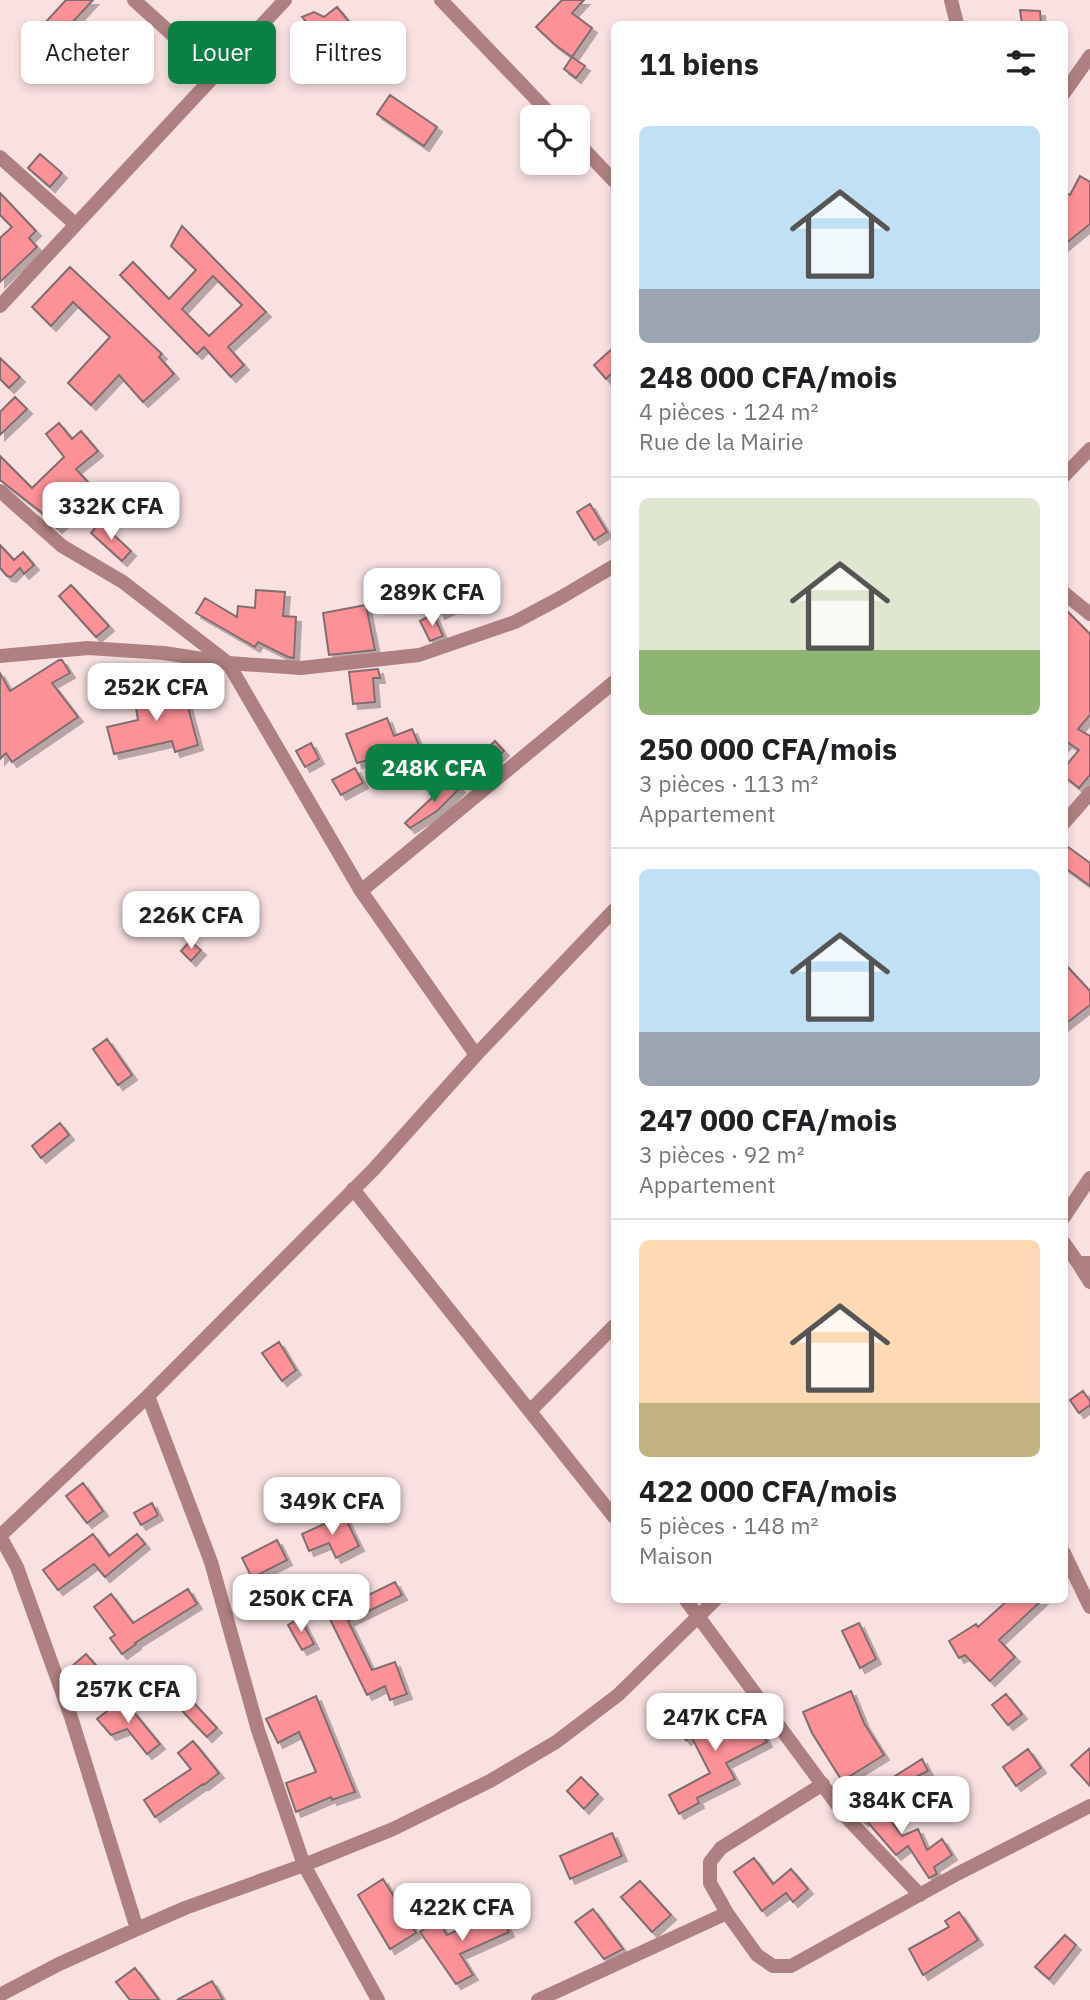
<!DOCTYPE html>
<html lang="fr">
<meta charset="utf-8">
<style>
body{margin:0;font-family:"IBM Plex Sans",sans-serif;background:#f6f6f6;color:#202124;height:100vh;display:flex;flex-direction:column;font-size:26px;white-space:nowrap}
*{box-sizing:border-box;margin:0}
p{font-size:23px;color:#757577}
.icon{flex:none;width:38px;height:38px;fill:none;stroke:currentColor;stroke-width:2;stroke-linecap:round;stroke-linejoin:round}
.map{position:relative;flex:1;overflow:hidden}
.drawer{position:absolute;left:611px;top:21px;width:457px;height:1582px;display:flex;flex-direction:column;background:#fff;border-radius:10px;box-shadow:0 4px 10px #0003}
.drawer>*{flex:none}
.banner{position:absolute;left:21px;top:21px;width:485px;height:63px;display:flex;gap:14px}
.tools{position:absolute;left:520px;top:105px;display:grid;gap:14px}
.tools a{display:grid;place-items:center;width:70px;height:70px;border-radius:10px;background:#fff;box-shadow:0 4px 10px #0003;font-size:35px}
.price{position:absolute;translate:-50% -60px;padding:0 16px;border-radius:14px;background:#fff;color:#222;font-size:23px;line-height:46px;filter:drop-shadow(0 2px 4px #0008)}
.price::after{content:'';position:absolute;left:50%;top:42px;width:21px;height:16px;margin-left:-10px;background:inherit;clip-path:polygon(0 0,100% 0,50% 100%)}
.price.on{background:#0b8043;color:#fff}
ul{padding:0;list-style:none}
li{display:grid;align-content:center;gap:14px;height:371px;padding:0 28px}
li+li{border-top:2px solid #e0e0e0}
li span{display:grid;place-items:center;height:217px;border-radius:10px;color:#555}
li>.icon{margin-inline-start:auto}
span .icon{width:126px;height:126px;fill:#fffc;stroke-width:1}
li b{font-size:30px}
h2{display:flex;justify-content:space-between;align-items:center;height:84px;padding:0 28px;font-size:30px}
.tag{padding:0 24px;border-radius:10px;background:#fff;box-shadow:0 4px 10px #0003;font-size:24px;line-height:63px}
.tag.on{background:#0b8043;color:#fff}
.map>svg:first-child{display:block}
.building{fill:#fc9198;stroke:#826d6e;stroke-width:2;fill-rule:evenodd;filter:url(#shadow)}
.lines{fill:none;stroke-linecap:round;stroke-linejoin:round}
.minor{stroke:#af8081;stroke-width:14}
</style>
<div class="map">
<svg width="1090" height="2000" viewBox="0 0 1090 2000">
<defs>
<filter id="shadow"><feDropShadow dx="5" dy="5" stdDeviation="0" flood-color="#0004"/></filter>
</defs>
<rect width="100%" height="100%" fill="#f9e1e2"/>
<path class="building" d="M 66,0 L 93,0 L 58,38 L 43,25 Z
M 562,0 L 584,0 L 572,13 L 592,28 L 572,57 L 554,44 L 536,27 Z
M 337,7 L 363,39 L 379,24 L 393,39 L 357,74 L 342,57 L 338,60 L 302,17 L 314,12 L 324,17 Z
M 1020,10 L 1040,11 L 1041,24 L 1022,24 Z
M 122,33 L 137,49 L 118,69 L 103,54 Z
M 572,57 L 585,66 L 576,78 L 564,69 Z
M 390,95 L 437,127 L 424,146 L 377,114 Z
M 40,154 L 62,173 L 50,187 L 28,168 Z
M 1080,176 L 1090,182 L 1090,224 L 1064,245 L 1064,191 L 1070,195 Z
M 0,193 L 36,231 L 29,238 L 37,247 L 0,282 L 0,238 L 12,227 L 0,215 Z
M 182,226 L 266,312 L 228,347 L 244,365 L 231,377 L 204,347 L 197,354 L 120,275 L 133,262 L 169,299 L 196,270 L 171,246 ZM 213,276 L 242,305 L 209,336 L 182,309 Z
M 70,267 L 162,354 L 159,357 L 174,374 L 143,402 L 119,375 L 91,405 L 68,383 L 110,337 L 73,302 L 51,326 L 32,307 Z
M 614,347 L 614,371 L 606,379 L 594,365 Z
M 0,358 L 20,377 L 9,388 L 0,379 Z
M 15,397 L 27,409 L 0,435 L 0,412 Z
M 59,423 L 72,439 L 81,431 L 98,451 L 76,469 L 97,492 L 57,528 L 41,512 L 0,480 L 0,456 L 32,488 L 64,457 L 46,434 Z
M 590,504 L 607,532 L 594,540 L 577,512 Z
M 100,522 L 131,551 L 122,561 L 91,533 Z
M 0,545 L 14,560 L 23,552 L 34,565 L 24,574 L 20,568 L 11,577 L 7,576 L 0,568 Z
M 446,575 L 459,605 L 440,614 L 427,583 Z
M 71,585 L 109,626 L 96,637 L 59,596 Z
M 256,590 L 285,592 L 283,616 L 296,617 L 294,658 L 288,657 L 258,642 L 255,647 L 196,613 L 205,598 L 237,617 L 238,606 L 255,608 Z
M 366,605 L 375,650 L 329,655 L 323,613 Z
M 1064,608 L 1090,634 L 1090,715 L 1078,729 L 1090,736 L 1090,775 L 1079,788 L 1064,776 L 1064,768 L 1079,750 L 1067,742 L 1064,745 Z
M 433,614 L 443,636 L 430,641 L 420,621 Z
M 59,660 L 62,660 L 70,673 L 52,683 L 78,717 L 12,762 L 6,753 L 0,759 L 0,673 L 10,691 Z
M 378,669 L 380,678 L 373,678 L 375,702 L 353,704 L 349,672 Z
M 154,686 L 155,696 L 183,688 L 198,745 L 175,752 L 172,741 L 114,754 L 107,727 L 138,720 L 133,689 Z
M 387,718 L 394,736 L 412,729 L 421,750 L 409,755 L 407,750 L 357,763 L 346,734 Z
M 495,741 L 504,751 L 474,778 L 465,769 Z
M 311,743 L 319,759 L 305,767 L 296,751 Z
M 355,768 L 363,783 L 341,795 L 332,780 Z
M 452,779 L 460,788 L 437,811 L 410,828 L 405,823 Z
M 1064,844 L 1090,863 L 1090,886 L 1064,867 Z
M 190,941 L 201,950 L 191,961 L 181,951 Z
M 1064,963 L 1090,991 L 1090,1005 L 1064,1025 Z
M 107,1039 L 132,1075 L 118,1085 L 93,1049 Z
M 60,1123 L 69,1135 L 41,1158 L 32,1146 Z
M 279,1342 L 296,1370 L 282,1381 L 262,1353 Z
M 1083,1391 L 1090,1401 L 1090,1405 L 1079,1413 L 1070,1400 Z
M 83,1483 L 103,1511 L 87,1523 L 66,1496 Z
M 152,1503 L 158,1515 L 141,1525 L 134,1513 Z
M 344,1515 L 359,1546 L 336,1558 L 329,1543 L 309,1551 L 302,1534 Z
M 93,1534 L 109,1556 L 137,1534 L 145,1544 L 105,1577 L 94,1564 L 58,1590 L 43,1570 Z
M 277,1540 L 287,1560 L 252,1578 L 242,1558 Z
M 337,1580 L 350,1604 L 395,1582 L 402,1595 L 348,1621 L 372,1670 L 395,1662 L 407,1694 L 390,1700 L 385,1686 L 367,1695 L 327,1613 L 334,1610 L 324,1587 Z
M 188,1589 L 197,1604 L 135,1643 L 136,1644 L 122,1654 L 110,1638 L 115,1635 L 94,1607 L 111,1594 L 133,1623 Z
M 1008,1600 L 1042,1600 L 999,1640 L 1015,1657 L 990,1681 L 965,1655 L 959,1658 L 949,1641 L 976,1624 L 978,1627 Z
M 300,1618 L 314,1644 L 302,1650 L 288,1625 Z
M 859,1623 L 876,1659 L 860,1668 L 842,1631 Z
M 86,1654 L 108,1679 L 93,1692 L 71,1667 Z
M 169,1676 L 217,1728 L 207,1737 L 185,1714 L 161,1683 Z
M 851,1691 L 864,1723 L 884,1755 L 842,1781 L 812,1733 L 803,1712 Z
M 1006,1694 L 1022,1714 L 1008,1725 L 992,1705 Z
M 316,1696 L 355,1792 L 332,1800 L 331,1797 L 296,1812 L 286,1783 L 316,1772 L 299,1732 L 278,1743 L 266,1719 Z
M 123,1699 L 160,1744 L 147,1754 L 127,1729 L 111,1735 L 97,1719 Z
M 683,1705 L 710,1739 L 731,1728 L 728,1721 L 750,1709 L 767,1742 L 726,1763 L 735,1779 L 697,1798 L 699,1803 L 679,1814 L 669,1795 L 710,1773 L 691,1736 L 686,1740 L 668,1718 Z
M 193,1741 L 219,1773 L 204,1785 L 203,1784 L 155,1817 L 144,1800 L 191,1769 L 178,1753 Z
M 1090,1748 L 1090,1786 L 1071,1765 Z
M 1028,1749 L 1041,1768 L 1016,1786 L 1003,1767 Z
M 922,1759 L 928,1771 L 889,1790 L 884,1783 Z
M 581,1777 L 598,1794 L 584,1809 L 567,1791 Z
M 869,1794 L 871,1794 L 902,1836 L 918,1829 L 927,1850 L 942,1839 L 952,1855 L 934,1867 L 937,1874 L 929,1878 L 908,1846 L 896,1855 L 865,1819 L 863,1821 L 854,1812 L 850,1806 Z
M 612,1833 L 622,1856 L 570,1879 L 560,1856 Z
M 754,1858 L 773,1884 L 791,1869 L 808,1889 L 793,1902 L 786,1893 L 762,1911 L 734,1872 Z
M 383,1879 L 416,1933 L 390,1949 L 358,1895 Z
M 640,1881 L 671,1915 L 652,1932 L 621,1897 Z
M 593,1909 L 623,1949 L 604,1959 L 575,1922 Z
M 500,1912 L 509,1932 L 460,1954 L 473,1975 L 456,1984 L 420,1932 L 437,1919 L 447,1935 Z
M 959,1912 L 978,1940 L 923,1975 L 909,1949 L 949,1927 L 945,1921 Z
M 1065,1935 L 1076,1945 L 1049,1979 L 1035,1967 Z
M 135,1968 L 159,2000 L 130,2000 L 116,1982 Z
M 212,1981 L 223,2000 L 177,2000 Z"/>
<g class="lines">
<path class="minor" d="M 134,0 L 217,75
M 441,0 L 553,117
M 951,0 L 957,24
M 1064,93 L 1090,56
M 578,143 L 614,181
M 0,157 L 75,224
M 0,306 L 285,0
M 1064,476 L 1090,449
M 0,491 L 62,546 L 123,582 L 228,663 L 301,668 L 419,655 L 515,622 L 560,598 L 614,566
M 1064,593 L 1090,614
M 0,656 L 88,648 L 164,653 L 228,663 L 361,891 L 476,1055
M 1064,823 L 1090,793
M 361,891 L 614,682
M 353,1189 L 614,1517
M 1064,1217 L 1090,1178
M 1064,1243 L 1078,1263 L 1090,1263
M 1078,1263 L 1090,1282
M 148,1396 L 211,1562 L 258,1730 L 304,1865 L 378,2000
M 531,1410 L 614,1326
M 0,1536 L 148,1396 L 374,1169 L 476,1055 L 614,910
M 0,1536 L 17,1567 L 71,1717 L 137,1929
M 1064,1553 L 1090,1607
M 686,1600 L 847,1818 L 920,1895
M 823,1784 L 721,1848 L 710,1862 L 710,1883 L 727,1913 L 757,1955 L 773,1966 L 791,1966 L 957,1874 L 1090,1806
M 0,1995 L 59,1964 L 137,1929 L 185,1908 L 304,1865 L 393,1829 L 490,1781 L 556,1742 L 618,1695 L 715,1600
M 538,2000 L 727,1913"/>
</g>
</svg>
<div class="tools">
<a><svg class="icon" aria-label="locate" viewBox="0 0 24 24"><circle cx="12" cy="12" r="6"/><path d="M12 2v4M12 18v4M2 12h4M18 12h4"/></svg></a>
</div>
<b class="price" style="left:111px;top:542px">332K CFA</b>
<b class="price" style="left:432px;top:628px">289K CFA</b>
<b class="price" style="left:156px;top:723px">252K CFA</b>
<b class="price on" style="left:434px;top:804px">248K CFA</b>
<b class="price" style="left:191px;top:951px">226K CFA</b>
<b class="price" style="left:332px;top:1537px">349K CFA</b>
<b class="price" style="left:301px;top:1634px">250K CFA</b>
<b class="price" style="left:128px;top:1725px">257K CFA</b>
<b class="price" style="left:715px;top:1753px">247K CFA</b>
<b class="price" style="left:901px;top:1836px">384K CFA</b>
<b class="price" style="left:462px;top:1943px">422K CFA</b>
<div class="banner">
<a class="tag">Acheter</a>
<a class="tag on">Louer</a>
<a class="tag">Filtres</a>
</div>
<section class="drawer">
<h2>11 biens<svg class="icon" aria-label="filters" viewBox="0 0 24 24"><path d="M4 7h16M4 17h16"/><circle cx="9" cy="7" r="2"/><circle cx="15" cy="17" r="2"/></svg></h2>
<ul>
<li><span style="background:linear-gradient(#bfe0f5 75%,#9aa5b1 0)"><svg class="icon" aria-label="home" viewBox="0 0 24 24"><path d="M3 11l9-7 9 7M6 9v11h12V9"/></svg></span><div><b>248 000 CFA/mois</b><p>4 pièces · 124 m²</p><p>Rue de la Mairie</p></div></li>
<li><span style="background:linear-gradient(#dfe7d0 70%,#8fb573 0)"><svg class="icon" aria-label="home" viewBox="0 0 24 24"><path d="M3 11l9-7 9 7M6 9v11h12V9"/></svg></span><div><b>250 000 CFA/mois</b><p>3 pièces · 113 m²</p><p>Appartement</p></div></li>
<li><span style="background:linear-gradient(#bfe0f5 75%,#9aa5b1 0)"><svg class="icon" aria-label="home" viewBox="0 0 24 24"><path d="M3 11l9-7 9 7M6 9v11h12V9"/></svg></span><div><b>247 000 CFA/mois</b><p>3 pièces · 92 m²</p><p>Appartement</p></div></li>
<li><span style="background:linear-gradient(#ffd9b3 75%,#c2b280 0)"><svg class="icon" aria-label="home" viewBox="0 0 24 24"><path d="M3 11l9-7 9 7M6 9v11h12V9"/></svg></span><div><b>422 000 CFA/mois</b><p>5 pièces · 148 m²</p><p>Maison</p></div></li>
</ul>
</section>
</div>
